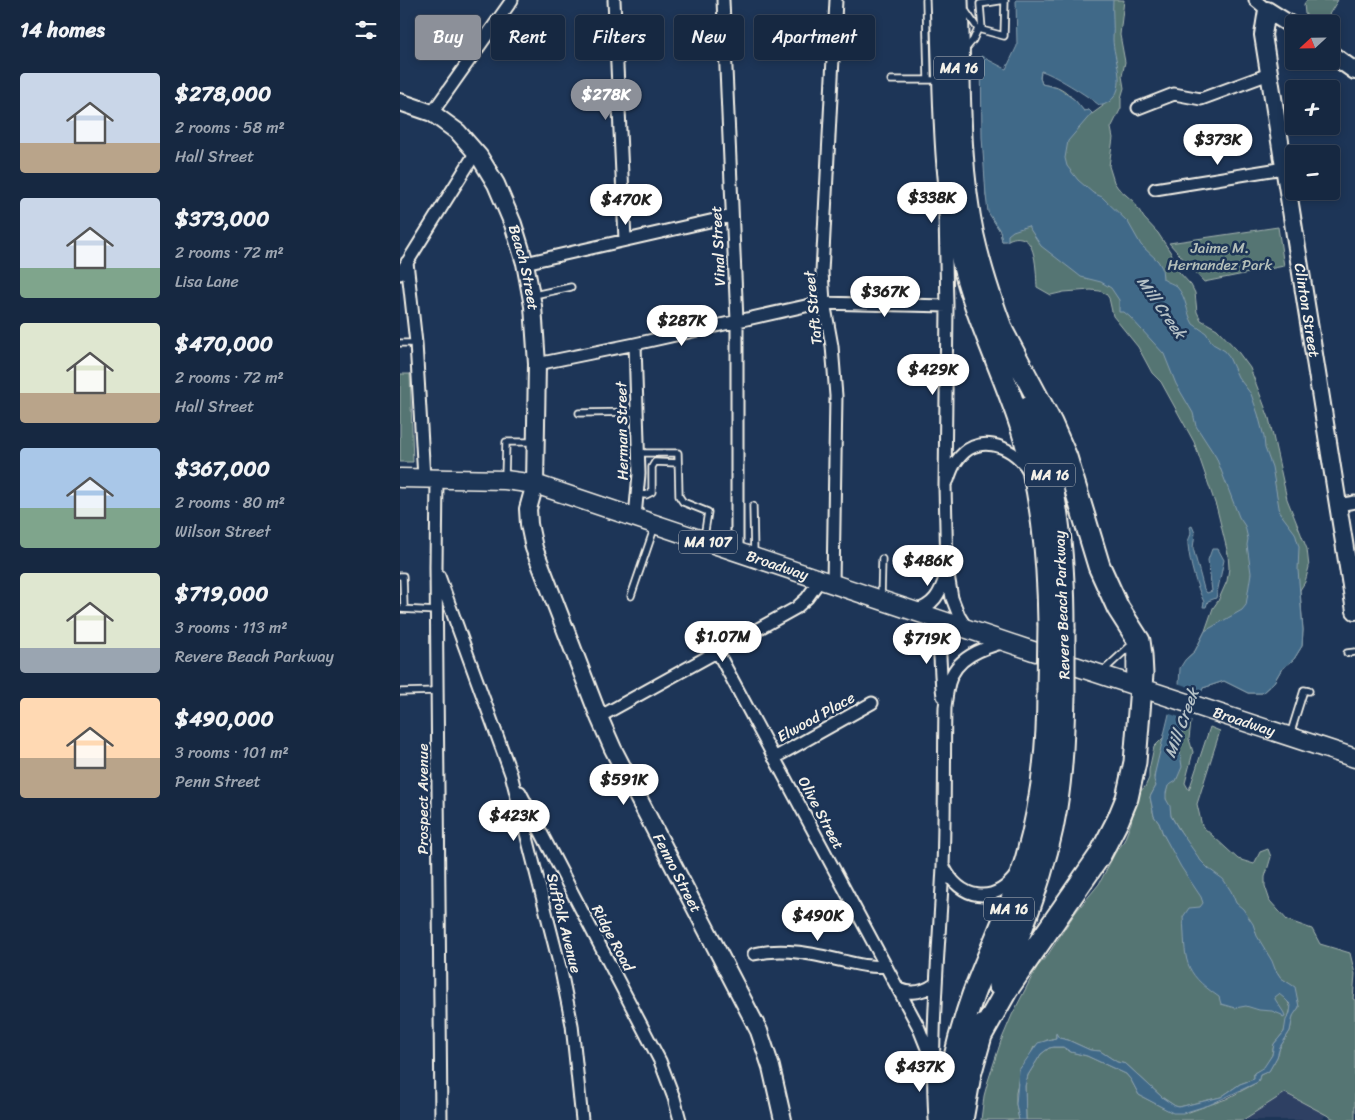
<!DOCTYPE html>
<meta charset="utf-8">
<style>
body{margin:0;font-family:Sriracha,sans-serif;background:#1f3048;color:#f1f3f6;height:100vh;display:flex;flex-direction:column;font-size:19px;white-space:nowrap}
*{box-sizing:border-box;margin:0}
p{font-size:16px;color:#9ea6b1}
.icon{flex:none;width:28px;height:28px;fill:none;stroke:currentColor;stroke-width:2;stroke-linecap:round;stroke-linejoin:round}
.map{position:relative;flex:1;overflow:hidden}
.panel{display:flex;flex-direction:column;background:#162841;width:400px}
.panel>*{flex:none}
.top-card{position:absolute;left:15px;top:15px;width:475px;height:45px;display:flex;gap:10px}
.needle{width:32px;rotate:248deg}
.buttons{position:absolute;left:885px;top:15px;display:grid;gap:10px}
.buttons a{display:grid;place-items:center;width:55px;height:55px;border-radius:5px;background:#162841;box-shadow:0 2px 8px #0003,0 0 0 1px #35445a;font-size:25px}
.price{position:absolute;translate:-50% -42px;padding:0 11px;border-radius:18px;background:#fff;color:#222;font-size:16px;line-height:32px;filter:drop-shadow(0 1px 2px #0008)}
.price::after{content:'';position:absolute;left:50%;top:30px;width:15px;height:11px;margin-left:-8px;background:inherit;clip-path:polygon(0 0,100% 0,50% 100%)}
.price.current{background:#8c9099;color:#fff}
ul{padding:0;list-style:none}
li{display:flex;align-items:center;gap:15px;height:125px;padding:0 20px}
li span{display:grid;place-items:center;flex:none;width:140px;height:100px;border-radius:5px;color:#555}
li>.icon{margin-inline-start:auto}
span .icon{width:60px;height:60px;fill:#fffc;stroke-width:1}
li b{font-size:21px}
h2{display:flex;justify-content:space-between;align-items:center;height:60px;padding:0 20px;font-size:21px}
.chip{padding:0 18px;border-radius:5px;background:#162841;box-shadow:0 2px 8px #0003,0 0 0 1px #35445a;font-size:18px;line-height:45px}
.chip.current{background:#8c9099;color:#fff}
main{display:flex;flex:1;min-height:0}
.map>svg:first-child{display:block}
.built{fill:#2e4164}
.green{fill:#557573;stroke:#a4b3ae}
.water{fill:#406988;stroke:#889fae}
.pier{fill:#1d3557}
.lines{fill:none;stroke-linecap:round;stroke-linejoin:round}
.lane-casing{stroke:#f4f1e8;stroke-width:9}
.street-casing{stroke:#f4f1e8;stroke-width:15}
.secondary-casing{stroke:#f4f1e8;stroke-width:20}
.primary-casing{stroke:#f4f1e8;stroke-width:21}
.highway-casing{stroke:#f4f1e8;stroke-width:25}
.lane{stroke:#1d3557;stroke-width:5.5}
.street{stroke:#1d3557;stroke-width:11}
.secondary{stroke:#1d3557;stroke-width:16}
.primary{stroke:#1d3557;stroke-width:18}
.highway{stroke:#1d3557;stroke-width:21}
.highway-bridge-casing{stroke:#f4f1e8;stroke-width:25;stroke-linecap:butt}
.highway-bridge{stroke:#1d3557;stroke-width:21}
.labels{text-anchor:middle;stroke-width:5;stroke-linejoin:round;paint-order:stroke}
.shield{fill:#1d3557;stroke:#b4b9bc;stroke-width:1}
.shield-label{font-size:14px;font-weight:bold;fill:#f4f1e8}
.street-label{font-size:15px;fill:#f4f1e8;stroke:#1d3557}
.park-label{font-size:15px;fill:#b4bfb9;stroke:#1d3557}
.water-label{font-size:16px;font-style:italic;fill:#b5c1c6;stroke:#1d3557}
</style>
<main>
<section class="panel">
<h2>14 homes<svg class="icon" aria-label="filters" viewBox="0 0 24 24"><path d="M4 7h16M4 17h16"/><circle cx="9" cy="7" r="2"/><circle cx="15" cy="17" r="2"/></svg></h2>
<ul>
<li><span style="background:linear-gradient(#c9d6e8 70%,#b9a48a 0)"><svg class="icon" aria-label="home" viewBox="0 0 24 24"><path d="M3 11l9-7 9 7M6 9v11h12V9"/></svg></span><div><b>$278,000</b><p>2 rooms · 58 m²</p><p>Hall Street</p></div></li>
<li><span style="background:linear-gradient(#c9d6e8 70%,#7fa58c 0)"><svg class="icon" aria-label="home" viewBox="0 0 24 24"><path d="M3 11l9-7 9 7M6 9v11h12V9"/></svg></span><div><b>$373,000</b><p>2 rooms · 72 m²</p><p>Lisa Lane</p></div></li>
<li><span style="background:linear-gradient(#dfe7d0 70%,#b9a48a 0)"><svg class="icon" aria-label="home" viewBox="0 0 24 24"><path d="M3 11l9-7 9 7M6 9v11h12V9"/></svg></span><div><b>$470,000</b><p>2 rooms · 72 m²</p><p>Hall Street</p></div></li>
<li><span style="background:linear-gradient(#a9c7e8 60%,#7fa58c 0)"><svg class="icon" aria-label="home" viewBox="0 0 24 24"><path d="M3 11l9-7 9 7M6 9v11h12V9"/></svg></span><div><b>$367,000</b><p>2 rooms · 80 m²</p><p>Wilson Street</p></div></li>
<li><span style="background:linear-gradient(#dfe7d0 75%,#9aa5b1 0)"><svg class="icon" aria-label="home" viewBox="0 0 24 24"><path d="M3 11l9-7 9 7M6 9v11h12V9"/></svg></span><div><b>$719,000</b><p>3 rooms · 113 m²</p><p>Revere Beach Parkway</p></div></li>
<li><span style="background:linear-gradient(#ffd9b3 60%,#b9a48a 0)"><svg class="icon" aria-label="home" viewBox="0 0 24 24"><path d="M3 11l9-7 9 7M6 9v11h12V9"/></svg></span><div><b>$490,000</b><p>3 rooms · 101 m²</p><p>Penn Street</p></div></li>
</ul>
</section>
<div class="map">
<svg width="955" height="1120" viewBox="0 0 955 1120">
<rect width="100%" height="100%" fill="#1d3557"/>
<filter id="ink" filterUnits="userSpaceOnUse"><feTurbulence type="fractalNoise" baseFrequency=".02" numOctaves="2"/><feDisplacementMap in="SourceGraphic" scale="10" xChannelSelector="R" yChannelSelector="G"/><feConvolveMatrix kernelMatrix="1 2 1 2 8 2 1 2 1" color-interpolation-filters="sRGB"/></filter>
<g filter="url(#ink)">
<path class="built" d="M 885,1093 L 926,1114 L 922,1120 L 843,1120 Z"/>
<path class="green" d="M 648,0 L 724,0 L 720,35 L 725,62 L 722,76 L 724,88 L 721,98 L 721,108 L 711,128 L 713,138 L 709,166 L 714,182 L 718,188 L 734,202 L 744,218 L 758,233 L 771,253 L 779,272 L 791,285 L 795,293 L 797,312 L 801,320 L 817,329 L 836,349 L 850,368 L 869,418 L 887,499 L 907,549 L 909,567 L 905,582 L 900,590 L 903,630 L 902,646 L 894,659 L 881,670 L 874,682 L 862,693 L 848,693 L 824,681 L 803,688 L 891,559 L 672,195 L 635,79 L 641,71 L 640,78 L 642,84 C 647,86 650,85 655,86 C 668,90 675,102 684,111 L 689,110 L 692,114 L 703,106 Z
M 907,0 L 938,0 L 923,24 L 919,24 L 905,14 L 904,4 Z
M 586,185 L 711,255 L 844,492 L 867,615 L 785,660 L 795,651 L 805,631 L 813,608 L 818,601 L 827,581 L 829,568 L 828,554 L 817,509 L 794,442 L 761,382 L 752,373 L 738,347 L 713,316 L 709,298 L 706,294 L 700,291 L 691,290 L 664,292 L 651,295 L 637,287 C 636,275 637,241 621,238 C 613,236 609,241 602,241 L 600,231 L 591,216 L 592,213 L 586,196 Z
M 878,227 L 884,266 L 804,282 L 769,243 Z
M 0,374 L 10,374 L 13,462 L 0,462 Z
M 791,721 L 789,739 L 793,752 L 785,783 L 789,790 L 810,727 L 820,731 L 797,804 L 802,826 L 838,859 L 854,864 L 860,852 L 868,849 L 871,857 L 865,877 L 865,886 L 870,901 L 887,920 L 912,929 L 920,944 L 950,953 L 955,974 L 953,999 L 955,1000 L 955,1120 L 936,1120 L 885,1093 L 843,1120 L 626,1120 L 625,1086 L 628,1075 L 641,1054 L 649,1048 L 654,1047 L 663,1047 L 671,1052 L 687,1056 L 726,1074 L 731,1080 L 739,1095 L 766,1109 L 789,1112 L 826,1099 L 858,1082 L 860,1075 L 869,1071 L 877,1057 L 880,1047 L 890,1031 L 893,1015 L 899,1007 L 894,987 L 881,978 L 788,844 L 771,816 L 765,796 L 778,746 C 777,735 785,730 791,721 Z
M 765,736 L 754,777 L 756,786 L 750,797 L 754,816 L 759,823 L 763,834 L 792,883 L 882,990 L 891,1008 L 884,1032 L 874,1044 L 872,1055 L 864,1068 L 854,1073 L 854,1079 L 840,1084 L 821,1097 L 779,1107 L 775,1106 L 763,1098 L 726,1064 L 717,1062 L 700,1051 L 690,1050 L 668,1040 L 659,1038 L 656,1034 L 656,1038 L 647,1040 L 634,1047 L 628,1060 L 621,1067 L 616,1093 L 616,1104 L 619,1120 L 581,1120 L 584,1096 L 588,1081 L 601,1041 L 612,1015 L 637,967 L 647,956 L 675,913 L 699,884 L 715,853 L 723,843 L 731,823 L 736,797 L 739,792 L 745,787 L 749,778 L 749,770 L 754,747 Z"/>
<path class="water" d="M 616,0 L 713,0 C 712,13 714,26 713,39 C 713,58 729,87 709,102 C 705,104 703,106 699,105 C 691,98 650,72 641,71 L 640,78 L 642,84 L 658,88 L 675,100 L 684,111 L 689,110 L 692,113 L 668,141 L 665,158 L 667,166 L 678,180 L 693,193 L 702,197 L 728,222 L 741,245 L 758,261 L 762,268 L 763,279 C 768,283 773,283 777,287 C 787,298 786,312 793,324 L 806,333 L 813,344 L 825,351 L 828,355 L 838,377 L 851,394 L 858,414 L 864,437 L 865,448 L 872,467 L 880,513 L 895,533 L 899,547 L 898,570 L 903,630 L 902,646 L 894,659 L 881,670 L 874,682 L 862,693 L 848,693 L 824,681 L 803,688 L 791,721 L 783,730 L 778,739 L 782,767 L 776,781 L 768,786 L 766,793 L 766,799 L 770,806 L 771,816 L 778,828 L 801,861 L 809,869 L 823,879 L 831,891 L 836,903 L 843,909 L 853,924 L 857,936 L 872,961 L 875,969 L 881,978 L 895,987 L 899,1007 L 893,1016 L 890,1031 L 880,1047 L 877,1057 L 869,1071 L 860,1075 L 858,1082 L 809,1105 L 783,1113 L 773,1113 L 739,1095 L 731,1080 L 726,1074 L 687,1056 L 671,1052 L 663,1047 L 654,1047 L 649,1048 L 641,1054 L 628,1075 L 625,1086 L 626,1120 L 619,1120 L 616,1104 L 619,1070 L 638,1043 L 656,1038 L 656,1033 L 659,1038 L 668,1040 L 690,1050 L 700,1051 L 717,1062 L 726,1064 L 763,1098 L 775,1106 L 779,1107 L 821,1097 L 840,1084 L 854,1079 L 854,1073 L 864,1067 L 872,1055 L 874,1044 L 884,1032 L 886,1020 L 890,1013 L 891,1005 L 884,998 L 879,994 L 875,997 L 875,999 L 884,1013 L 885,1017 L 883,1018 L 882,1015 L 872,1011 L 859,1010 L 846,1006 L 835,1008 L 821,1004 L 819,997 C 781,971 786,960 783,917 L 789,908 L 800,907 L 803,903 L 801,897 L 781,867 L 763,834 L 759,823 L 754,816 L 750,797 L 756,786 L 754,780 L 755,772 L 769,714 L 779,684 L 780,668 L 785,660 L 795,651 L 805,631 L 842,610 L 846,605 L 851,573 L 847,545 L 848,539 L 845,526 L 839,517 L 816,457 L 796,426 L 793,413 L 776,384 L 764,354 L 730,317 L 724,312 L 719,312 L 719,300 L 711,288 L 701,282 L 681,277 L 676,273 L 641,246 L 628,226 L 613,231 L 608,235 L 608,241 L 602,241 L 600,231 L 588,212 L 586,196 L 582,137 L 581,56 L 606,69 L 617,46 Z
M 792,526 L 795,533 L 793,548 L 804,589 L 807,593 L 812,591 L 808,560 L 812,549 L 818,549 L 824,560 L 816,598 L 808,601 L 806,607 L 803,607 L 804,602 C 796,585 790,564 788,545 C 787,538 793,537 790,527 Z"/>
<path class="pier" d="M 777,683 L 804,692 L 794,722 L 767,713 Z"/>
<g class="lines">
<defs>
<path id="lane" d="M 526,0 L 528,80
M 563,7 L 578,29 L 573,40 L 564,51
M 578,29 L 604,36 L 605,0 L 580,4 L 582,29
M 491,80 L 532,80
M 134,295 L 171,287
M 0,343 L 16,343
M 179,413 L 238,412
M 239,453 L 278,453 L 279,496 L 283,502 L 308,512 L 304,537
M 105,478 L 106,442 L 133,442
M 238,494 L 246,495 L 252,492 L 252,467 L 255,462 L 278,463
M 353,506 L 354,555
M 0,576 L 3,576 L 4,608
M 231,596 L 255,526
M 481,598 L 482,559
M 0,609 L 37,611
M 730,650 L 730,681
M 947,653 L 955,652
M 702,672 L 730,646
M 0,692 L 37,691
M 890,735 L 904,690 L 909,691"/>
<path id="street" d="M 214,0 L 225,240
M 323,0 L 337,321 L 337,551
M 855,0 L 867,10
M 738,108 L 774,94 L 801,99 L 869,74
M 32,113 L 112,0
M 755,189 L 884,168
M 545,215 L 547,306 L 545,486 L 547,569 L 552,598 L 559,616 L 567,629
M 7,262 L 16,343 L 24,478
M 125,263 L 332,216
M 0,274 L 76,152
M 137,364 L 235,344 L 419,303 L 547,306
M 37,479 L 36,567 L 41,1120
M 548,480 C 550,474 552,467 556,462 C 576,432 610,444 628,469
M 938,505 L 955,502
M 235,517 L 239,474 L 235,344
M 39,576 L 111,774 L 161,971 L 172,1025 L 182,1120
M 433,584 L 436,396 L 432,346 L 424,302 L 422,272 L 436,0
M 514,611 C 534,606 540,594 546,575
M 534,618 C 542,643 539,670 543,696
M 317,651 L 518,1026 L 530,1056
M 199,717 L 396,608 L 407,598 L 420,580
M 374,758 L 472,703
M 120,792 L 260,1061 L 274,1098 L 280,1120
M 544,867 C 560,899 593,906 616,875
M 354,954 C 384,947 414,954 443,961 C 457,964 471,968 486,966
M 498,989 C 512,995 524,992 535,984
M 535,1120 C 530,1035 539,951 543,866 C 545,813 544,760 545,707 C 546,699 547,691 549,683 C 555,658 582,648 605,642"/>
<g id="secondary">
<path id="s1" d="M 894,27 L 867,10 L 863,35 L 955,611"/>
<path d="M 931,54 L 955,71"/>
<path id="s2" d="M 0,102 L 32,113 L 58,132 L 79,156 L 96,184 L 113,224 L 125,263 L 133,306 L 137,364 L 135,484 L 128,509 L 129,524 L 134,548 L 199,717 L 213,749 L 359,1031 L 371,1067 L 383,1120"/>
</g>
<g id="primary">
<path id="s3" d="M 0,478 L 105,480 L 135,484 L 636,652"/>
<path id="s4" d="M 675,666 L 955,758"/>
</g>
<path id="highway" d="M 541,0 C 545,88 542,177 563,263 C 577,319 603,371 621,426 C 642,491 648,556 649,623
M 557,0 C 560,78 557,159 573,236 C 581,272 593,307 606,341
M 630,407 C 657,482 664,550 664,629
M 599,985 C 623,927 646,869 656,807 C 662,770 663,733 664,696
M 579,1039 L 606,991 L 700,855 L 718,820 L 727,798 L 735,762 L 742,674 L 741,655 L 739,641 L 718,608 L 699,566 L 666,457 L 651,423 L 601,329
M 543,1120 C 549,1077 559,1035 573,995 C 590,949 612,906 626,860 C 642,805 648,748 648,691
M 562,1120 L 570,1075 L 584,1025"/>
</defs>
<use href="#lane" class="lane-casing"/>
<use href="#street" class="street-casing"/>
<use href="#secondary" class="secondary-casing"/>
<use href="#primary" class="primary-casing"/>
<use href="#highway" class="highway-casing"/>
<use href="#lane" class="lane"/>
<use href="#street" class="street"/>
<use href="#secondary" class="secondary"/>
<use href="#primary" class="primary"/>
<use href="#highway" class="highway"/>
<defs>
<path id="highway-bridge" d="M 648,691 L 649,623
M 664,696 L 664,629"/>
</defs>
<use href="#highway-bridge" class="highway-bridge-casing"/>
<use href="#highway-bridge" class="highway-bridge"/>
</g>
</g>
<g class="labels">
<g class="shield">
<rect x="534" y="56.5" width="50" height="23" rx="4"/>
<rect x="625" y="463.5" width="50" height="23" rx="4"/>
<rect x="279" y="530.5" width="58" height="23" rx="4"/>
<rect x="584" y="897.5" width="50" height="23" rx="4"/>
</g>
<g class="shield-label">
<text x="559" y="73">MA 16</text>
<text x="650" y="480">MA 16</text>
<text x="308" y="547">MA 107</text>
<text x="609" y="914">MA 16</text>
</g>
<g class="street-label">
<text transform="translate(318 246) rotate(-93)" y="5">Vinal Street</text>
<text dy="5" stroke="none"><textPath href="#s2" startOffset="219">Beach Street</textPath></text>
<text transform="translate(413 308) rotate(-96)" y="5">Taft Street</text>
<text dy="5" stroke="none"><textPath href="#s1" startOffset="336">Clinton Street</textPath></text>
<text transform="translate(222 431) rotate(-91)" y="5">Herman Street</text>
<text dy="5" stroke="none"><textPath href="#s3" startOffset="391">Broadway</textPath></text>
<text transform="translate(662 605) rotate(-92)" y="5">Revere Beach Parkway</text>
<text transform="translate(416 717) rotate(-29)" y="5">Elwood Place</text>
<text dy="5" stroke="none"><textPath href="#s4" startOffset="178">Broadway</textPath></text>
<text transform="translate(23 799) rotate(-90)" y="5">Prospect Avenue</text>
<text transform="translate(421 813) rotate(62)" y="5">Olive Street</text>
<text dy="5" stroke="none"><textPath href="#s2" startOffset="858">Fenno Street</textPath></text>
<text transform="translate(164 923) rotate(76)" y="5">Suffolk Avenue</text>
<text transform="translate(213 938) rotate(62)" y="5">Ridge Road</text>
</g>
<g class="park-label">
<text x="820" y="253">Jaime M.<tspan x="820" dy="17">Hernandez Park</tspan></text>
</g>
<g class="water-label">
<text transform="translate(762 307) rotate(55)" y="6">Mill Creek</text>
<text transform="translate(781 723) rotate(-70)" y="6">Mill Creek</text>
</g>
</g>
</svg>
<div class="buttons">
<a><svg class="needle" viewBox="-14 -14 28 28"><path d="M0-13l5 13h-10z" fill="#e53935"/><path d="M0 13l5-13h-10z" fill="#9ea6b1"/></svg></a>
<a>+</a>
<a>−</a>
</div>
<b class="price current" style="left:206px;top:121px">$278K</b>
<b class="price" style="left:818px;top:166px">$373K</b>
<b class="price" style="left:532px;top:224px">$338K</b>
<b class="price" style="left:226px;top:226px">$470K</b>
<b class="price" style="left:485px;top:318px">$367K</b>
<b class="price" style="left:282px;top:347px">$287K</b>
<b class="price" style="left:533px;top:396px">$429K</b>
<b class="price" style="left:528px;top:587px">$486K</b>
<b class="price" style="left:323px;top:663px">$1.07M</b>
<b class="price" style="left:527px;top:665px">$719K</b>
<b class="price" style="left:224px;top:806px">$591K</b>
<b class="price" style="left:114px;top:842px">$423K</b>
<b class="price" style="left:418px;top:942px">$490K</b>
<b class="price" style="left:520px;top:1093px">$437K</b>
<div class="top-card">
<a class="chip current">Buy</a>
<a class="chip">Rent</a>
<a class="chip">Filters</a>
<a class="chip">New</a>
<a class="chip">Apartment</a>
</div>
</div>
</main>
